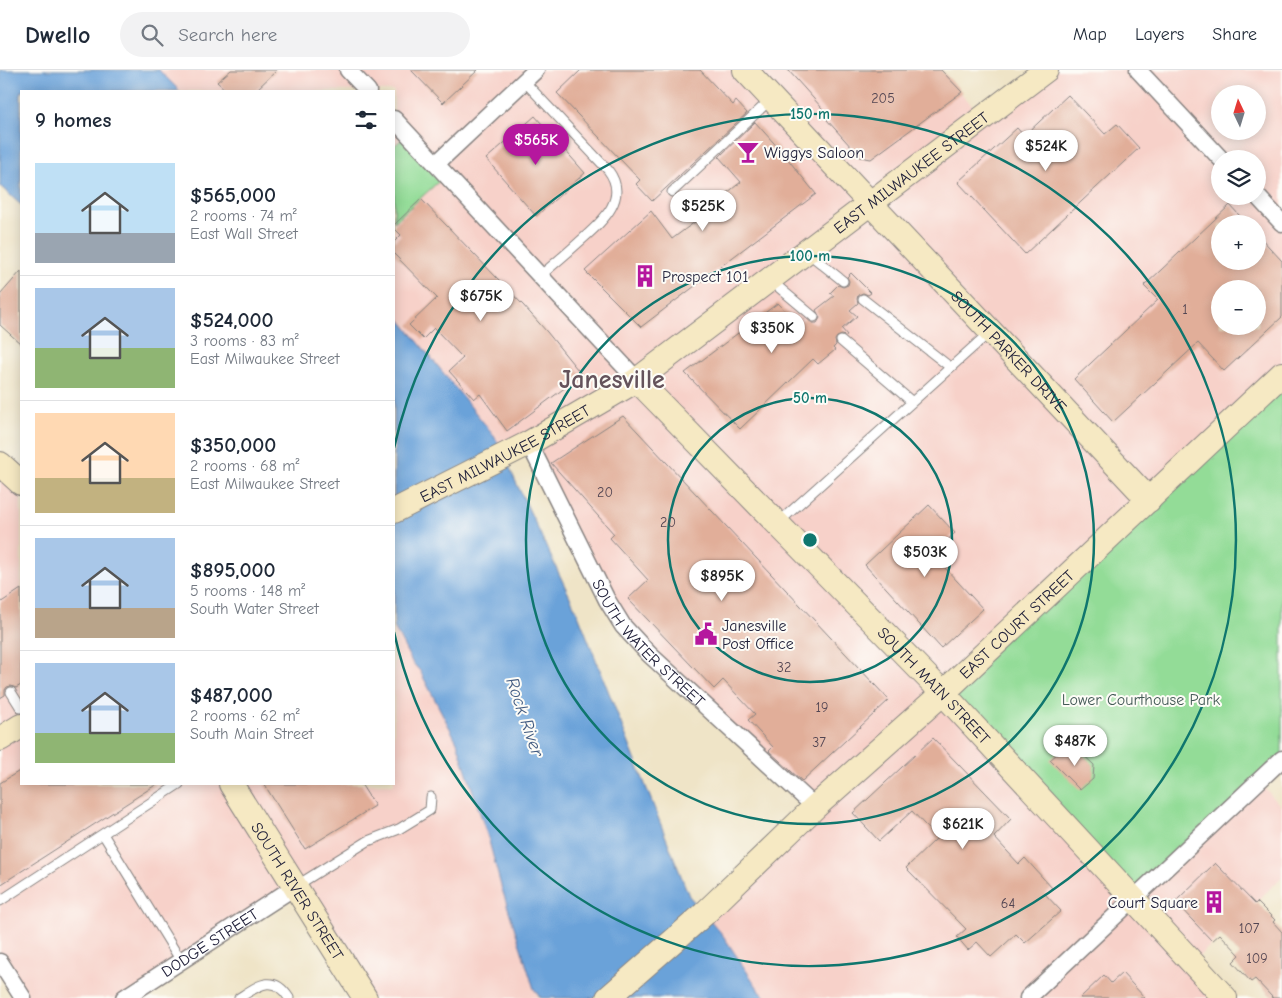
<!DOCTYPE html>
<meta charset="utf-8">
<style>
body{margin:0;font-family:"Comic Neue",sans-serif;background:#f2f2f3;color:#1f2937;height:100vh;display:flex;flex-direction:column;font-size:19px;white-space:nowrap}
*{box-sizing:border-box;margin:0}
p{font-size:16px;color:#747a83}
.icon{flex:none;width:28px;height:28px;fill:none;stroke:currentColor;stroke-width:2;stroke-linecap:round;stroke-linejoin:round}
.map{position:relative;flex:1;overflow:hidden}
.details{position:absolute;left:20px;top:20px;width:375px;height:695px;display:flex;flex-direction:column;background:#fff;border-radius:0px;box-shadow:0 2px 12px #0003}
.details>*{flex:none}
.needle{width:32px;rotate:356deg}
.controls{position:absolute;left:1211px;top:15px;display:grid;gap:10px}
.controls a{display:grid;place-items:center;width:55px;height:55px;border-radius:50%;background:#fff;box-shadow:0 2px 12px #0003;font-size:25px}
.price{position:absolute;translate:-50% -42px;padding:0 11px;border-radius:18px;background:#fff;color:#222;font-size:16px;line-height:32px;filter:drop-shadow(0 1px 2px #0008)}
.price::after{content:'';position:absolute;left:50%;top:30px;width:15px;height:11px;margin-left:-8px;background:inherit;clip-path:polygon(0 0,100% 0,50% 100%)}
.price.on{background:#b5179e;color:#fff}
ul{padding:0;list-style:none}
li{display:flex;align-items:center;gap:15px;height:125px;padding:0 15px}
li+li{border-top:1px solid #e0e1e3}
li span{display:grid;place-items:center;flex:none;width:140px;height:100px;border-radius:0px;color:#555}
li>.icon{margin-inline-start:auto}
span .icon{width:60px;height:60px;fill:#fffc;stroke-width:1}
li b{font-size:21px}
h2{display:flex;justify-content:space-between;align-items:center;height:60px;padding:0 15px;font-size:21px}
header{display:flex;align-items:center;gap:30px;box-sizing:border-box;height:70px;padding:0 25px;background:#fff;border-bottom:1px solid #e0e1e3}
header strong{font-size:24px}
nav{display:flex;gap:28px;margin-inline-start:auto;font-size:18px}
.search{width:350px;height:45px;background:#f2f2f3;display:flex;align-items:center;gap:12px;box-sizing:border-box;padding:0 18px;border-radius:28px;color:#747a83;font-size:19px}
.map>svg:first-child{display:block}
.built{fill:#f7d1c9;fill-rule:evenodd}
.green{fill:#93dc97;stroke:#5a7f69}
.water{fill:#6ba2d9;stroke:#46628a}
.building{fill:#e1ae99;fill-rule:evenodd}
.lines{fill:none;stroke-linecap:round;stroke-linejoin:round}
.service-casing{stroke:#888381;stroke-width:11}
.minor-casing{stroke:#888381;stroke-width:19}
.secondary-casing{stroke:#888381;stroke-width:26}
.service{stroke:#fff;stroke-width:9}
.minor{stroke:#fff;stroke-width:16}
.secondary{stroke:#f6e9c3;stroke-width:24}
.ring{fill:none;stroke:#0f766e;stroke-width:2.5}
.labels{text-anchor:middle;stroke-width:4;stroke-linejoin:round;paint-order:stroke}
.number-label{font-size:14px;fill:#524552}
.poi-label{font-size:16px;fill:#22223b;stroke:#fdfcf7;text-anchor:start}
.street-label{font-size:16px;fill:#22223b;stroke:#fdfcf7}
.park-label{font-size:16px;fill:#445a57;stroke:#fdfcf7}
.water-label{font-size:18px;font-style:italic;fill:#435c82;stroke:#fdfcf7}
.town-label{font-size:26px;font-weight:bold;fill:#65535c;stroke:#fdfcf7}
.centre{fill:#0f766e;stroke:#fdfcf7;stroke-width:2.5}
.ring-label{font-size:15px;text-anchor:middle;font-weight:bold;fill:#0f766e;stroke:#fdfcf7;stroke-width:4;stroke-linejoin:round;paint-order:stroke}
</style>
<header>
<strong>Dwello</strong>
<div class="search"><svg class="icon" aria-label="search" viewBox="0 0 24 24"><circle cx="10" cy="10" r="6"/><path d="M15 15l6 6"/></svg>Search here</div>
<nav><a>Map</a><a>Layers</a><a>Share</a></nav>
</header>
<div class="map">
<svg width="1282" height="928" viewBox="0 0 1282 928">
<rect width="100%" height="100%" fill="#fdfcf7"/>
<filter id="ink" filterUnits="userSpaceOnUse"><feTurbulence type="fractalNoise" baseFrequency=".02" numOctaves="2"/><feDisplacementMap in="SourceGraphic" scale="10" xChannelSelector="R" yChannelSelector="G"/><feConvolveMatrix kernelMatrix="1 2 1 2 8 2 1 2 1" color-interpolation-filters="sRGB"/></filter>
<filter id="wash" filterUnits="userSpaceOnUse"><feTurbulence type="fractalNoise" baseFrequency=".0096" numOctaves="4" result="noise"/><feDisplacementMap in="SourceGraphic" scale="20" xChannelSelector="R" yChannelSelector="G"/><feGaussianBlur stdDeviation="1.12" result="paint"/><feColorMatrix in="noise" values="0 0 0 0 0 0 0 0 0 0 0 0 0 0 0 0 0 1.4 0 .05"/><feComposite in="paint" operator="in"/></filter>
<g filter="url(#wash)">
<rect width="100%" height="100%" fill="#efe4c7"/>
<path class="built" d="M 159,0 L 940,0 L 983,47 L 1046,0 L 1282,0 L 1282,304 L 1258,711 L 1282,737 L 1282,807 L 1193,892 L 1225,928 L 766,928 L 759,921 L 722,864 L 704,844 L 814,737 L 623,556 L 529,373 L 502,379 L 492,363 L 394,242 L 394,21 L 180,21 ZM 1220,24 L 1258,24 L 1258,61 L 1220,61 ZM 1220,89 L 1258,89 L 1258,126 L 1220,126 ZM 1220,154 L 1258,154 L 1258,191 L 1220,191 ZM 1220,219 L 1258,219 L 1258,256 L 1220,256 Z
M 0,394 L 21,413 L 21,714 L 394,714 L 394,557 L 412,592 L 420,601 L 457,672 L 489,771 L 501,816 L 534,919 L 539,928 L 365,928 L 296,816 L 124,928 L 23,928 L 0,892 Z"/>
<path class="green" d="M 408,64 L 446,105 L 394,152 L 394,76 Z
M 1282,304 L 1282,689 L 1134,830 L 943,623 Z"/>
<path class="water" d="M 0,0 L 159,0 L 180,21 L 21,21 L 21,135 L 0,116 Z
M 394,242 L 492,363 L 502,379 L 515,410 L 578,544 L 689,826 L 722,864 L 759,920 L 766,928 L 541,928 L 534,919 L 501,816 L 489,771 L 457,672 L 420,601 L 412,592 L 394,557 Z"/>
<g id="blocks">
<path class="building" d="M 231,0 L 277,0 L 255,21 L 227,21 L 217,12 Z
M 411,0 L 478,0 L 443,33 Z
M 581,0 L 700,0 L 733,35 L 736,31 L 747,43 L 652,131 L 636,114 L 640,110 L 557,23 Z
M 788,0 L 941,0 L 962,22 L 871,89 L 860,87 L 827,50 L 830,47 Z
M 1068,25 L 1105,64 L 1117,54 L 1139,78 L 1025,184 L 958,112 L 1017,58 L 1024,66 Z
M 535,46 L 585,103 L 536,146 L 486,89 Z
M 755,52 L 782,82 L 816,124 L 641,257 L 585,201 L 651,141 L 672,169 L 707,143 L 705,140 L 741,112 L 719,87 Z
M 421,129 L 523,235 L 547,262 L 582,305 L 507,361 L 480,324 L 474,329 L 449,301 L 463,288 L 434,258 L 423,269 L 409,255 L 437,228 L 394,184 L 394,172 L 401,165 L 394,158 L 394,155 Z
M 1230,135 L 1247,154 L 1220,154 L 1220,191 L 1258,191 L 1258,165 L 1282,191 L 1282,247 L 1224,301 L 1198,273 L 1113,352 L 1074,309 L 1158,230 L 1144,216 ZM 1220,219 L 1258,219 L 1258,256 L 1220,256 Z
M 21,201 L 21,274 L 0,255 L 0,225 Z
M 851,203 L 871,223 L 868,225 L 863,223 L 858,225 L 857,229 L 858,233 L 850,240 L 857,246 L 842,259 L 847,265 L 845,266 L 842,265 L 837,267 L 835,270 L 836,275 L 833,278 L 835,280 L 818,294 L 813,289 L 740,359 L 685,303 L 778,233 L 798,254 L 806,248 L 812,253 L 817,253 L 820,248 L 816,240 L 834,226 L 830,223 L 838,215 L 843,217 L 848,215 L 849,211 L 847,207 Z
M 623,346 L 889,630 L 802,711 L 769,681 L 773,677 L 748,650 L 755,644 L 723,610 L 714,619 L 628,529 L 648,510 L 610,468 L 614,464 L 551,393 Z
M 929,435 L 955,463 L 932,484 L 983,539 L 941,578 L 865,495 Z
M 21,519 L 21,615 L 16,618 L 11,616 L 7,617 L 5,620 L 5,625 L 0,628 L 0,533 Z
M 933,668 L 1011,749 L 994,767 L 1019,794 L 1025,788 L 1052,818 L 1045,824 L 1061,841 L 1025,873 L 1016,864 L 991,887 L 977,872 L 968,880 L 957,867 L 966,859 L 906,798 L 937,768 L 912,741 L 879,771 L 853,743 Z
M 1065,677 L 1077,679 L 1094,695 L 1093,709 L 1080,720 L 1050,690 Z
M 21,700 L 21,714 L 157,714 L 0,815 L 0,713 Z
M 264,714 L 361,714 L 375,736 L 305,779 Z
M 1215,793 L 1255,834 L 1257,832 L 1275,850 L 1273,852 L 1282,862 L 1282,928 L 1273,928 L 1255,909 L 1251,912 L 1233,892 L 1240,885 L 1220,864 L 1212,871 L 1175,832 Z
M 1122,903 L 1145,928 L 1080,928 L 1104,905 L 1111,913 Z"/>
</g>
</g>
<g filter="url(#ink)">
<use href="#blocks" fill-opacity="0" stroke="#888381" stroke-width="1"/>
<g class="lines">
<defs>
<path id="service" d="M 524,11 L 608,100 C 631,130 599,154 578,173 C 566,184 553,195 540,206
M 672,122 L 770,30
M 808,183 L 843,211
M 770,210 L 814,247
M 863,229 L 950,297
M 841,271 L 911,331
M 778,453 L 991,261
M 11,622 L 21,638
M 103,764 L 181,891
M 296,816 L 368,771 L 399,759 L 430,740 L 431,727
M 0,831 L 179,714
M 239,928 C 258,916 273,903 289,928"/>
<g id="minor">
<path d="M 348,0 L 368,21"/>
<path d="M 1138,0 L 1221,89"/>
<path d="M 394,49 L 637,310"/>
<path d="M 436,94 L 536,0"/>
<path d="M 1257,126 L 1282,153"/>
<path id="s1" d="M 529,373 L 607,530 L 623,556 L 649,584 L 815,737"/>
<path d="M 0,892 L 23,928"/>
<path id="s2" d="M 124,928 L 296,816"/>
<path d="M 1028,928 L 1282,689"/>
</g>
<g id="secondary">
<path id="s3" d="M 745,0 L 1149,430"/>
<path id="s4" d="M 637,310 L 943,623 L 1225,928"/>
<path d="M 0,394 L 21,413"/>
<path id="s5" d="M 394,441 L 529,373 L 637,310 L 1046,0"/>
<path d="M 0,669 L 21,656"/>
<path id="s6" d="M 231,714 L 365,928"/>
<path id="s7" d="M 608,928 L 704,844 L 815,737 L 943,623 L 1282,304"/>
</g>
</defs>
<use href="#service" class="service-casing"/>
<use href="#minor" class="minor-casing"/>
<use href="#secondary" class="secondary-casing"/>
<use href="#service" class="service"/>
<use href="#minor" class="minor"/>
<use href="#secondary" class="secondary"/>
</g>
</g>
<g class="ring">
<circle cx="810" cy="470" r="142"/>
<circle cx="810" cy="470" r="284"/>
<path d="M394 378A426 426 0 1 1 394 562"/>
</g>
<defs>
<symbol id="bar-bare" viewBox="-9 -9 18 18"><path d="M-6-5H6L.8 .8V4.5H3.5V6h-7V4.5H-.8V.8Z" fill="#b5179e" stroke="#fdfcf7" stroke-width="2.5" paint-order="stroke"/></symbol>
<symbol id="building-bare" viewBox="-9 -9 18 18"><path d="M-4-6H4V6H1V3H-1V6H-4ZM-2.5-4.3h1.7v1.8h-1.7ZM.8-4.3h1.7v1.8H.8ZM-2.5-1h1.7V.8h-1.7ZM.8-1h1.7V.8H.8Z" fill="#b5179e" stroke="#fdfcf7" stroke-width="2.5" paint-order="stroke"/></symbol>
<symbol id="civic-bare" viewBox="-9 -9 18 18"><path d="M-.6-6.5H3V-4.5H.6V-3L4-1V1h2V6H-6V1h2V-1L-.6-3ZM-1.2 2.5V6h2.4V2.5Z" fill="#b5179e" stroke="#fdfcf7" stroke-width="2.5" paint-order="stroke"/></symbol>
</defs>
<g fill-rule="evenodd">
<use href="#bar-bare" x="732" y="66" width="32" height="32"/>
<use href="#building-bare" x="629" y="190" width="32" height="32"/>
<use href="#civic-bare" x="690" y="548" width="32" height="32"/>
<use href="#building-bare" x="1198" y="816" width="32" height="32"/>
</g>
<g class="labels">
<g class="number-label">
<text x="883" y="33">205</text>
<text x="1185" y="244">1</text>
<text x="605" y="427">20</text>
<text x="668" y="457">20</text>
<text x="784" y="602">32</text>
<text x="822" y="642">19</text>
<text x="819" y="677">37</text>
<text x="1008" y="838">64</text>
<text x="1249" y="863">107</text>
<text x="1257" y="893">109</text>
</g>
<g class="poi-label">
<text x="764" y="88">Wiggys Saloon</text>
<text x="662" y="212">Prospect 101</text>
<text x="722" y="561">Janesville<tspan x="722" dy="18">Post Office</tspan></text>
<text x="1198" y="838" text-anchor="end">Court Square</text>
</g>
<g class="street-label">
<text dy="6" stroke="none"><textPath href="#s5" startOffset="620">EAST MILWAUKEE STREET</textPath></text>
<text dy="6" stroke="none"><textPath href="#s3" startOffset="386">SOUTH PARKER DRIVE</textPath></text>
<text dy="6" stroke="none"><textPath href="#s5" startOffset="125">EAST MILWAUKEE STREET</textPath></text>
<text dy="6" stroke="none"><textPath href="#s7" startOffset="554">EAST COURT STREET</textPath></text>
<text dy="6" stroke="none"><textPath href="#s1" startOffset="235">SOUTH WATER STREET</textPath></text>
<text dy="6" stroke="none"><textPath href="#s4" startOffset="426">SOUTH MAIN STREET</textPath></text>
<text dy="6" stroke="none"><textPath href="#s6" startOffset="126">SOUTH RIVER STREET</textPath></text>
<text dy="6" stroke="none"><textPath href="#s2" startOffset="102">DODGE STREET</textPath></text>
</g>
<g class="park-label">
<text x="1141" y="635">Lower Courthouse Park</text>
</g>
<g class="water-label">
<text transform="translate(525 647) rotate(71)" y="6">Rock River</text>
</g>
<g class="town-label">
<text x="612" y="318">Janesville</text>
</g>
</g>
<circle cx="810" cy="470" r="8" class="centre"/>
<g class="ring-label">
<text x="810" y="49">150 m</text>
<text x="810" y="191">100 m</text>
<text x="810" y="333">50 m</text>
</g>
</svg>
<div class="controls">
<a><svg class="needle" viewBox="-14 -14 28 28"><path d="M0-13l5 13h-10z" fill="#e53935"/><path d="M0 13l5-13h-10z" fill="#747a83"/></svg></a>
<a><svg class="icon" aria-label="layers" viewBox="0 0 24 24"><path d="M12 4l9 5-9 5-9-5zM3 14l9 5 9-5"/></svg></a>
<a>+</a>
<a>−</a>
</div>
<b class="price on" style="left:536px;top:96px">$565K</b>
<b class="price" style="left:1046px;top:102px">$524K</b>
<b class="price" style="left:703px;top:162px">$525K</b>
<b class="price" style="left:481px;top:252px">$675K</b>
<b class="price" style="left:772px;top:284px">$350K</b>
<b class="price" style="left:925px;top:508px">$503K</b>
<b class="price" style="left:722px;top:532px">$895K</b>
<b class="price" style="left:1075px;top:697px">$487K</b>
<b class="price" style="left:963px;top:780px">$621K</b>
<section class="details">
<h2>9 homes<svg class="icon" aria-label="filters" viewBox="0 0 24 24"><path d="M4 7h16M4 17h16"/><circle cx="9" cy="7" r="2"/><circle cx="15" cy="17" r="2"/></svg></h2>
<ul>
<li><span style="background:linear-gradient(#bfe0f5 70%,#9aa5b1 0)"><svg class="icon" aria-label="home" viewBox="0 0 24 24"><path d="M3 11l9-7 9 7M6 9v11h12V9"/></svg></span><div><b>$565,000</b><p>2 rooms · 74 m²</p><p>East Wall Street</p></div></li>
<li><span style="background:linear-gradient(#a9c7e8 60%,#8fb573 0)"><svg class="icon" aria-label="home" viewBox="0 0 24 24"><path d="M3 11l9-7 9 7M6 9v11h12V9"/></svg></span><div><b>$524,000</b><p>3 rooms · 83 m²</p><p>East Milwaukee Street</p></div></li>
<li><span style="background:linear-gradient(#ffd9b3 65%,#c2b280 0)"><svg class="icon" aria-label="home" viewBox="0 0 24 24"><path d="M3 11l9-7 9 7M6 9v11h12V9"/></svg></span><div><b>$350,000</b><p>2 rooms · 68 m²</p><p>East Milwaukee Street</p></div></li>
<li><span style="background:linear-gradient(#a9c7e8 70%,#b9a48a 0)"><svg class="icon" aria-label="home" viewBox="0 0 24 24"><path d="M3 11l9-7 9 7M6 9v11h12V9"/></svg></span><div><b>$895,000</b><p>5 rooms · 148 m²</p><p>South Water Street</p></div></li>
<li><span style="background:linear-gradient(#a9c7e8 70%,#8fb573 0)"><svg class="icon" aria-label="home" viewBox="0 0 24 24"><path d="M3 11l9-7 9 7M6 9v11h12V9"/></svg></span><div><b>$487,000</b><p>2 rooms · 62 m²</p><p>South Main Street</p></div></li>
</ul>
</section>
</div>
